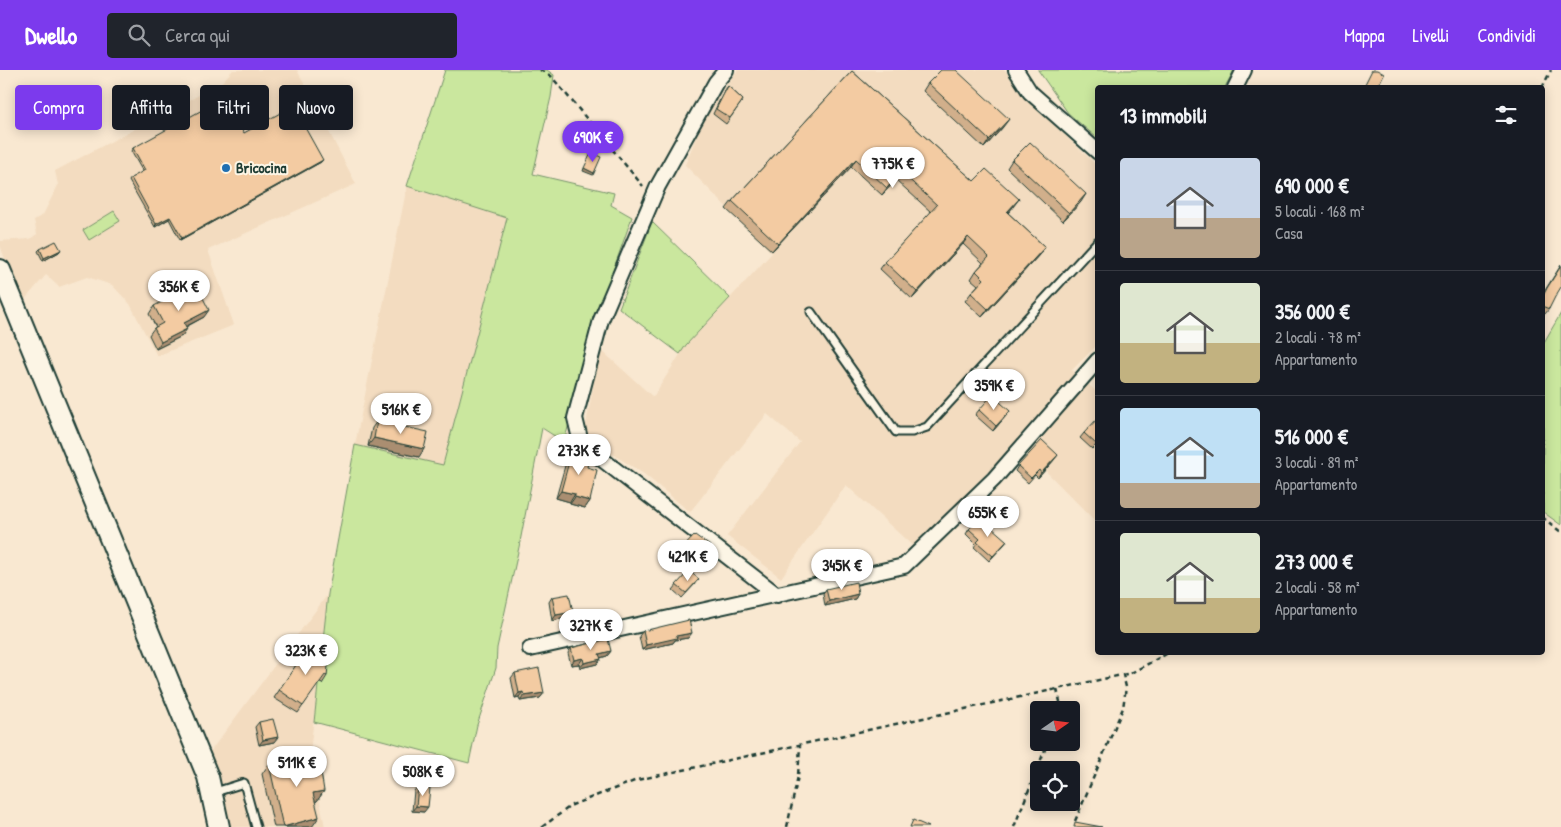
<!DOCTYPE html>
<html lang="it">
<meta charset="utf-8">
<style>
body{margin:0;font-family:"Patrick Hand",sans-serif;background:#20242c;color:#f1f3f6;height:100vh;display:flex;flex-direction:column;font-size:19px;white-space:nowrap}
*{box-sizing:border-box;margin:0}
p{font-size:16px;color:#9ea1a6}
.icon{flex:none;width:28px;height:28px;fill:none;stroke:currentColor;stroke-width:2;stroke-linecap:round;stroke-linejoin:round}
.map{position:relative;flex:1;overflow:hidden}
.drawer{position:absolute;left:1095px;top:15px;width:450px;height:570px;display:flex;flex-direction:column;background:#171b24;border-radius:5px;box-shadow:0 2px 12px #0003}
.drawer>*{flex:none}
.hud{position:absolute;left:15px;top:15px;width:475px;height:45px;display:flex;gap:10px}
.needle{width:32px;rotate:76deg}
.tools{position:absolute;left:1030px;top:631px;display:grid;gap:10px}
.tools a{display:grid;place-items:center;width:50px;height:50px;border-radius:5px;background:#171b24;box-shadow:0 2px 12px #0003;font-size:25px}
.price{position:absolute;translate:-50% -42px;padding:0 11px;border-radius:18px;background:#fff;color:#222;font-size:16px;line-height:32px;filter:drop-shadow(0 1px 2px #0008)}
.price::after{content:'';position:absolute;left:50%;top:30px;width:15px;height:11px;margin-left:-8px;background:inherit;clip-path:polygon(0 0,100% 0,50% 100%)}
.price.selected{background:#7c3aed;color:#fff}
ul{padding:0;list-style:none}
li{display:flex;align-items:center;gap:15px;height:125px;padding:0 25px}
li+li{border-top:1px solid #363941}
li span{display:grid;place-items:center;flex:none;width:140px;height:100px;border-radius:5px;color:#555}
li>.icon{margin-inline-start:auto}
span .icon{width:60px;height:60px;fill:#fffc;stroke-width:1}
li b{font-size:21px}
h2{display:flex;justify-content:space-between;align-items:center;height:60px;padding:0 25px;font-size:21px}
.tag{padding:0 18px;border-radius:5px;background:#171b24;box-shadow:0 2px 12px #0003;font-size:18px;line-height:45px}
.tag.selected{background:#7c3aed;color:#fff}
header{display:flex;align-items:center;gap:30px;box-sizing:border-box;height:70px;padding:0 25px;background:#7c3aed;color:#fff}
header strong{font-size:24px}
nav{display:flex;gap:28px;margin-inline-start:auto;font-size:18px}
.search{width:350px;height:45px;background:#20242c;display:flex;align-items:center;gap:12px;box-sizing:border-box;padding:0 18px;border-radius:5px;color:#9ea1a6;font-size:19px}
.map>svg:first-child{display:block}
.built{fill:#f3dcc0}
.green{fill:#cae79e;stroke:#749269}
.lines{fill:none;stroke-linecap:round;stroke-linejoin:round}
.lane-casing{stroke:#1f3d34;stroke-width:11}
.street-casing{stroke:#1f3d34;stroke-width:18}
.secondary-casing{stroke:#1f3d34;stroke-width:24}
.path{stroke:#1f3d34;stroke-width:2.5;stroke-dasharray:5 4;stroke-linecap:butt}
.lane{stroke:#fcf5e5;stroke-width:7}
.street{stroke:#fcf5e5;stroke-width:14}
.secondary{stroke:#fcf5e5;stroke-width:20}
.wall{fill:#d1af8b;stroke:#1f3d34}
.shaded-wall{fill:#aa8e71;stroke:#1f3d34}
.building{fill:#f3cba2;stroke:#1f3d34}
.poi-dot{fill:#1f6fb2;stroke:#fcf5e5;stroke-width:2}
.labels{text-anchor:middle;stroke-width:4;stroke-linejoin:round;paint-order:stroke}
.poi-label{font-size:15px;font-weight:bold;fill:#1f3d34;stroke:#fcf5e5;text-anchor:start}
</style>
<header>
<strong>Dwello</strong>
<div class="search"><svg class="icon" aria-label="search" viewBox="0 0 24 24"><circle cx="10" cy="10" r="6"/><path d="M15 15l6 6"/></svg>Cerca qui</div>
<nav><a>Mappa</a><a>Livelli</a><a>Condividi</a></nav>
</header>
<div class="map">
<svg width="1561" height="757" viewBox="0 0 1561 757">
<rect width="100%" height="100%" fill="#f9e8d1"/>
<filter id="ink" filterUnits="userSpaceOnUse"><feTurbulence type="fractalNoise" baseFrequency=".02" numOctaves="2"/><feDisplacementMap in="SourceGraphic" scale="10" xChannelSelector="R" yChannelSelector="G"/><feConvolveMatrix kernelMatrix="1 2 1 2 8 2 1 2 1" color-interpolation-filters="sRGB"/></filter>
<g filter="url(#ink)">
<path class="built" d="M 233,0 L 297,0 L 356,114 L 208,180 L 234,255 L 157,286 L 130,234 L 112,215 L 87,207 L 59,217 L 46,205 L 21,234 L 0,175 L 0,171 L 30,169 L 37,164 L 34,150 L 43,145 L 58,115 L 55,101 L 220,14 Z
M 738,0 L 1005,0 L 1024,26 L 1097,96 L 1097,275 L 1072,300 L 1097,322 L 1097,453 L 1017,372 L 915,478 L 846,415 L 781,508 L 727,466 L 800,372 L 767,344 L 690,442 L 644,404 L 584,366 L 600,279 L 653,327 L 686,275 L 772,183 L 685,95 L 707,40 Z
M 407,116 L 507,148 L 443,396 L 355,375 Z
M 328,524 L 310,683 L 325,757 L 230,757 L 209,683 Z"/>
<path class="green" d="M 445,0 L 547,0 L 554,5 L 551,27 L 533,104 L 614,123 L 611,135 L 632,147 L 602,232 L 564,372 L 542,358 L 519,477 L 497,578 L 496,598 L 477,655 L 469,693 L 314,652 L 328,524 L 355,375 L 443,395 L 507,148 L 407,116 Z
M 1038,0 L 1234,0 L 1225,17 L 1098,18 L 1097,68 L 1068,43 Z
M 114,141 L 120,151 L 89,170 L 83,160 Z
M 652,152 L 730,228 L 686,275 L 680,284 L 619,238 Z
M 1561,243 L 1561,455 L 1543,442 L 1543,274 Z"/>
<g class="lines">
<defs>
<path id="lane" d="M 811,242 L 896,362 L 912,362 L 927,357 L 1098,171
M 212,723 L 244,713 L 256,757"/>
<path id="street" d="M 726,0 L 716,12 L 658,116 L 601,250 L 575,348 L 581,373 L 777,525
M 1016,0 L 1030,22 L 1098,82
M 1235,18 L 1244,0
M 530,579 L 904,496 L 994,409 L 1098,290"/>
<path id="secondary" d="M 0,200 L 208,707 L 219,757"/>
</defs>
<use href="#lane" class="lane-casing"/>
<use href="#street" class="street-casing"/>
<use href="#secondary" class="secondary-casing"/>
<path class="path" d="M 540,0 L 551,6 L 643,116
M 1542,18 L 1551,0
M 1542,447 L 1561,462
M 1057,619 L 1061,636 L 1059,640
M 1075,751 L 1123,638 L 1126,617 L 1123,605
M 542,757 L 572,735 L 637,710 L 1131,603 L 1170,582
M 787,757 L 798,706 L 800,676
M 1014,757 L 1048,672"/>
<use href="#lane" class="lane"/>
<use href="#street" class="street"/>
<use href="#secondary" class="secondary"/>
</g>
<path class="wall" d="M 852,1 L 974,111 L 1013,137 L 1008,143 L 1045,177 L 1039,185 L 982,247 L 965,231 L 971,223 L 978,215 L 971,209 L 976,201 L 983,193 L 963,174 L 912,229 L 880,199 L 885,192 L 931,142 L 896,110 L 882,125 L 851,97 L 772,181 L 726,139 L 732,131 Z
M 928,13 L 1003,57 L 984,78 L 923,21 Z
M 728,16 L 743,30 L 726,54 L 713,44 L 724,21 Z
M 244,63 L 323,90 L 321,92 L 180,170 L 169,149 L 155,157 L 129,111 L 131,108 L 143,102 L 131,81 L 133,78 Z
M 1012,90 L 1081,132 L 1063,151 L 1007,98 Z
M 40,179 L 59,182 L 43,191 L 38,181 Z
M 1561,195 L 1549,239 L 1545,244 L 1542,243 L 1542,225 Z
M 154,236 L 204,247 L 186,257 L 182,266 L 156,279 L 149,265 L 154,258 L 156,257 L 149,244 Z
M 979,340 L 1010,341 L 993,361 L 975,345 Z
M 377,351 L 419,387 L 368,376 L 372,358 Z
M 1084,363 L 1098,373 L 1092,379 L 1080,368 Z
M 573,377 L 583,382 L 587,397 L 590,431 L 585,438 L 570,434 L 570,432 L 556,428 L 568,385 Z
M 1054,390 L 1038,408 L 1035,405 L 1028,413 L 1015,401 L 1018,396 Z
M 969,459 L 988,459 L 1007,471 L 989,491 L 974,477 L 976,474 L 966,464 Z
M 706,481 L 690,501 L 695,514 L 682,528 L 673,520 L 688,502 L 673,491 L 676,485 Z
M 826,519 L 858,524 L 855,529 L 825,536 L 823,524 Z
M 552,527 L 569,547 L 552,551 L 549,532 Z
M 643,561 L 688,568 L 675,570 L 673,573 L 642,580 L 639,566 Z
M 309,576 L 327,606 L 322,614 L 319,612 L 298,643 L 274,628 Z
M 571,578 L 611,581 L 607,586 L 600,588 L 601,589 L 597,594 L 580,598 L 579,594 L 571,595 L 568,583 Z
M 515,603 L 544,623 L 540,628 L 520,631 L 519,627 L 515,628 L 511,608 Z
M 259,652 L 274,672 L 259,675 L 255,657 Z
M 269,694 L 324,721 L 317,731 L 315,732 L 312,757 L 274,757 L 262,704 Z
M 418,716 L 424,742 L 412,741 L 414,721 Z"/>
<path class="shaded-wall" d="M 1009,49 L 1003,57 L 984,78 L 989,70 Z
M 856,89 L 851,97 L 772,181 L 778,174 Z
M 323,90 L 321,92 L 180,170 L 182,168 Z
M 584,98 L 594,103 L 593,105 L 583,101 Z
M 901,102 L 896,110 L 882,125 L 887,118 Z
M 1086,124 L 1081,132 L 1063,151 L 1069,143 Z
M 1019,129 L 1013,137 L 1002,150 L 1007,142 Z
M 170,147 L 169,149 L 155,157 L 156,154 Z
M 968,167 L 963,174 L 912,229 L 917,222 Z
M 1045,177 L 1039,185 L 982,247 L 988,239 Z
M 61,180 L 59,182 L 43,191 L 44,188 Z
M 209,240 L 204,247 L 179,260 L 184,253 Z
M 187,259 L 182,266 L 156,279 L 161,272 Z
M 1010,341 L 1006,346 L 993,361 L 996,356 Z
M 374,368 L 424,379 L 419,387 L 368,376 Z
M 1058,385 L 1054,390 L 1038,408 L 1041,403 Z
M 561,421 L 575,424 L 570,432 L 556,428 Z
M 575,427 L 590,431 L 585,438 L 570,434 Z
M 1007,471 L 1003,476 L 989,491 L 993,486 Z
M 858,524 L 855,529 L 825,536 L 829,531 Z
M 573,542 L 569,547 L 552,551 L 556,545 Z
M 692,563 L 688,568 L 675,570 L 673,573 L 642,580 L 646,575 L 676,566 Z
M 611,581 L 607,586 L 596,589 L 599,584 Z
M 583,588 L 579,594 L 571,595 L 574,590 Z
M 601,589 L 597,594 L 580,598 L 584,593 Z
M 523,622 L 519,627 L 515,628 L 519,623 Z
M 544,623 L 540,628 L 520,631 L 524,626 Z
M 278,667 L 274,672 L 259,675 L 263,670 Z
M 324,721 L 317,731 L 306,733 L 313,723 Z
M 416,736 L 428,737 L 424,742 L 412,741 Z
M 319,747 L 312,757 L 283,757 Z"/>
<path class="building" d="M 941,0 L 956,0 L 1009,49 L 989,70 L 928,13 Z
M 1372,0 L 1377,0 L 1384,4 L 1377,18 L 1363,18 Z
M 852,1 L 974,111 L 986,99 L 1019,129 L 1007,142 L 1045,177 L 988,239 L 971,223 L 984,209 L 976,201 L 989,187 L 968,167 L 917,222 L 885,192 L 937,135 L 901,102 L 887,118 L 856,89 L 778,174 L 732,131 Z
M 728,16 L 743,30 L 730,48 L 716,39 Z
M 224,28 L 244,63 L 293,36 L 323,90 L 182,168 L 170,147 L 156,154 L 131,108 L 145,100 L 133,78 Z
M 1030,72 L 1086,124 L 1069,143 L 1012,90 Z
M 591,83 L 601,87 L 594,103 L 584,98 Z
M 56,171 L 61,180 L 44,188 L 40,179 Z
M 1561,196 L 1561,217 L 1555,227 L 1549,239 L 1542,236 L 1542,228 L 1547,218 Z
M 196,214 L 209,240 L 184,253 L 187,259 L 161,272 L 154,258 L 163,253 L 154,236 Z
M 992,325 L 1010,341 L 996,356 L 979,340 Z
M 1098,348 L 1098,372 L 1096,374 L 1084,363 Z
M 377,351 L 428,362 L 424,379 L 374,368 Z
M 1042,370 L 1058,385 L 1041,403 L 1039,400 L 1031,408 L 1018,396 Z
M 573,377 L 583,380 L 583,382 L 590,384 L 587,397 L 597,400 L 590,431 L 575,427 L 575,424 L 561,421 Z
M 978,450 L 988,459 L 991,457 L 1007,471 L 993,486 L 977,472 L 980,469 L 969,459 Z
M 695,465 L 710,476 L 692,498 L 676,485 Z
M 689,501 L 699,509 L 686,523 L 676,515 Z
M 856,512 L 858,524 L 829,531 L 826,519 Z
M 569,524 L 573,542 L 556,545 L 552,527 Z
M 689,550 L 692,563 L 676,566 L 677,568 L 646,575 L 643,561 Z
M 608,569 L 611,581 L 599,584 L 601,589 L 584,593 L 583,588 L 574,590 L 571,578 Z
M 309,576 L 329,586 L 327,606 L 325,605 L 303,636 L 279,620 Z
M 539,598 L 544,623 L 524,626 L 523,622 L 519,623 L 515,603 Z
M 273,649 L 278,667 L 263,670 L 259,652 Z
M 318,683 L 324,721 L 313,723 L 319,747 L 283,757 L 269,694 Z
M 418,716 L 430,718 L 428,737 L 416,736 Z
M 913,750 L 929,757 L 910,757 Z
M 1075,752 L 1102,757 L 1074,757 Z"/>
</g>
<circle class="poi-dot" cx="226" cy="98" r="5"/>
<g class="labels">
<g class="poi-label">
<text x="236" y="103">Bricocina</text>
</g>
</g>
</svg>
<div class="tools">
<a><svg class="needle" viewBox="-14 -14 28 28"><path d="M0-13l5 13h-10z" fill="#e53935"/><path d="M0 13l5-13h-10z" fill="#9ea1a6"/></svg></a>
<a><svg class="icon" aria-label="locate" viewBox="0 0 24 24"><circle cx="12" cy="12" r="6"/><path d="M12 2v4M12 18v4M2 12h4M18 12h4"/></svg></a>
</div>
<b class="price selected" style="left:593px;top:93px">690K €</b>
<b class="price" style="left:893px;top:119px">775K €</b>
<b class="price" style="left:179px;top:242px">356K €</b>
<b class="price" style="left:994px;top:341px">359K €</b>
<b class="price" style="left:401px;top:365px">516K €</b>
<b class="price" style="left:579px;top:406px">273K €</b>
<b class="price" style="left:988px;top:468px">655K €</b>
<b class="price" style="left:688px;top:512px">421K €</b>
<b class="price" style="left:842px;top:521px">345K €</b>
<b class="price" style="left:591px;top:581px">327K €</b>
<b class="price" style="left:306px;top:606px">323K €</b>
<b class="price" style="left:297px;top:718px">511K €</b>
<b class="price" style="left:423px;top:727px">508K €</b>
<div class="hud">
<a class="tag selected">Compra</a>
<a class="tag">Affitta</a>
<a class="tag">Filtri</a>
<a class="tag">Nuovo</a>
</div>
<section class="drawer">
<h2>13 immobili<svg class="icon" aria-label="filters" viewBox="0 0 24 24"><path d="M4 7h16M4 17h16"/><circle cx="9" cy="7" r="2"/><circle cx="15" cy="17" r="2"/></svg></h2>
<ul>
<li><span style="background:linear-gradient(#c9d6e8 60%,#b9a48a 0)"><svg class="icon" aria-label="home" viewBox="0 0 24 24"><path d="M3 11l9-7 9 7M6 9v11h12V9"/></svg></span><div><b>690 000 €</b><p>5 locali · 168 m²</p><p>Casa</p></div></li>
<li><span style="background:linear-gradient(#dfe7d0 60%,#c2b280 0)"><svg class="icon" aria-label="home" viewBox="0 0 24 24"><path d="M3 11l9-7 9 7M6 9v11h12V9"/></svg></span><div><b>356 000 €</b><p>2 locali · 78 m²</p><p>Appartamento</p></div></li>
<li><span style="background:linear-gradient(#bfe0f5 75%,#b9a48a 0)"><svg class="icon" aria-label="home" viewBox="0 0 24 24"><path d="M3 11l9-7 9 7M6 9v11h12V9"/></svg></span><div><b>516 000 €</b><p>3 locali · 89 m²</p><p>Appartamento</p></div></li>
<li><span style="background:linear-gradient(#dfe7d0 65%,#c2b280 0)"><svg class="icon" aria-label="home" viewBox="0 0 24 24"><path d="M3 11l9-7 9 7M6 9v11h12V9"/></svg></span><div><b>273 000 €</b><p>2 locali · 58 m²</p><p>Appartamento</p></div></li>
</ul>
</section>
</div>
